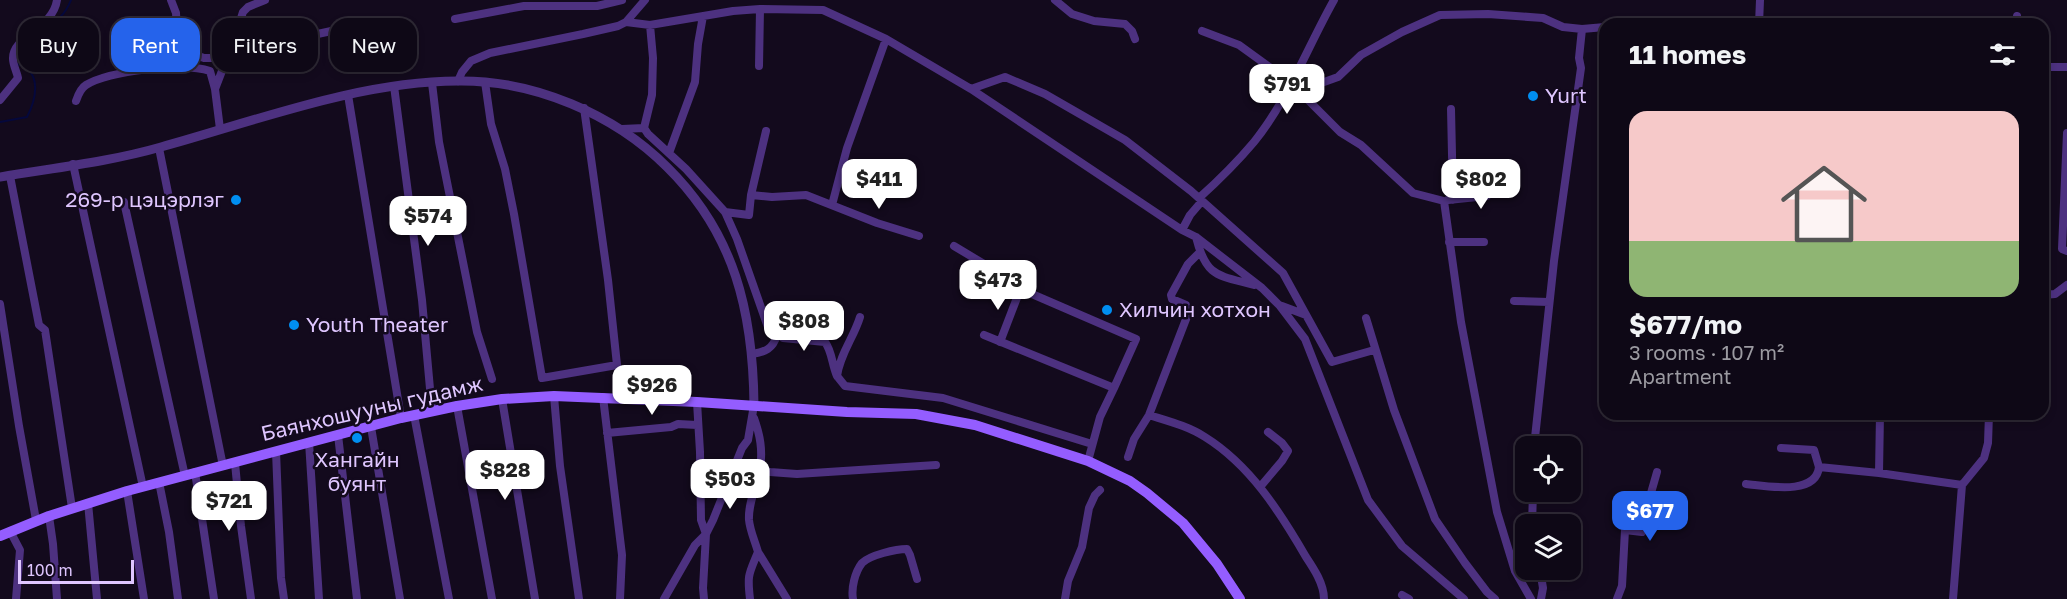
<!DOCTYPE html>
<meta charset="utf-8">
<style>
body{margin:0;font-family:"Golos Text",sans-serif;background:#17111f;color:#f1f3f6;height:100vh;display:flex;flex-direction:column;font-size:22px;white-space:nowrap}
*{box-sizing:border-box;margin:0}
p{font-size:20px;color:#9b9aa1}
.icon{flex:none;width:33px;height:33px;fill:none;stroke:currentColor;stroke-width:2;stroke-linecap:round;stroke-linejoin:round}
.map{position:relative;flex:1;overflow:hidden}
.side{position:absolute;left:1599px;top:18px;width:450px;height:402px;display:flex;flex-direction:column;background:#0e0816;border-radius:18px;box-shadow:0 3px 9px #0003,0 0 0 2px #2e2935}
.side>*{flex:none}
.banner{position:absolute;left:18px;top:18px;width:570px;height:54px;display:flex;gap:12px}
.buttons{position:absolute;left:1515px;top:436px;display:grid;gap:12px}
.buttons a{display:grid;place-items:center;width:66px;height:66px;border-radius:12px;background:#0e0816;box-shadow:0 3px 9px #0003,0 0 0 2px #2e2935;font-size:30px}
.scale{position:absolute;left:18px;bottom:15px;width:116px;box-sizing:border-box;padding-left:6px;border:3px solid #dfc6ff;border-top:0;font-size:16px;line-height:21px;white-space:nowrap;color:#dfc6ff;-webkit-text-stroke:4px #130a1d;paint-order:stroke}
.price{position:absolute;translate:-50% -51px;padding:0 14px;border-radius:12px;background:#fff;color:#222;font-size:20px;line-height:39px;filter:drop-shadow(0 2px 3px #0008)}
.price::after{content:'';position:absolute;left:50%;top:36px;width:18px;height:14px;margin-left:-9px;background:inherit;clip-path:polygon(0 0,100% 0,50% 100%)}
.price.selected{background:#2563eb;color:#fff}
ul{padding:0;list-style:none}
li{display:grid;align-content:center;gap:12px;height:318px;padding:0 30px}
li span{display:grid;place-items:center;height:186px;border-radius:18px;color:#555}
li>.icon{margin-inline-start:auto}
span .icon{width:108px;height:108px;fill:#fffc;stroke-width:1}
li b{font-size:26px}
h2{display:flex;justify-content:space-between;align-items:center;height:72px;padding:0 30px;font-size:26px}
.pill{padding:0 21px;border-radius:18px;background:#0e0816;box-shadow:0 3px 9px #0003,0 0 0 2px #2e2935;font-size:21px;line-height:54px}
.pill.selected{background:#2563eb;color:#fff}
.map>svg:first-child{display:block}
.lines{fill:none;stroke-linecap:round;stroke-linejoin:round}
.stream{stroke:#05083c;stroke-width:2}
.minor{stroke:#4d3180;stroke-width:8}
.tertiary{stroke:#4d3180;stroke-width:9}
.secondary{stroke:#945dff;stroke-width:10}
.poi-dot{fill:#008ef1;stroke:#130a1d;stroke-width:2}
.labels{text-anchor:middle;stroke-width:5;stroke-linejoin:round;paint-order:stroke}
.poi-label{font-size:21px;fill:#dfc6ff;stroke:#130a1d;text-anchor:start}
.street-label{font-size:21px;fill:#dfc6ff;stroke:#130a1d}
</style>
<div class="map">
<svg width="2067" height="599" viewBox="0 0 2067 599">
<rect width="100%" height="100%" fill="#130a1d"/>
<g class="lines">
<path class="stream" d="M 17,54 C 22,50 25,44 30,40 C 47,25 62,23 71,0
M 0,122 L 27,117 C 36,100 43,71 17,64"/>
<path class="minor" d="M 171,0 L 176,13 L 177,30 L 181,43 L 190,53 L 204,58 L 218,58 L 262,46 L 336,30 L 394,25
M 1055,0 L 1072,14 L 1094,21 L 1125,24 L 1132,31 L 1135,39
M 455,19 L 524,6 L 597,6 L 622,0
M 626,22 L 645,0
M 1759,24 L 1760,0
M 2016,24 L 2017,16
M 650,25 L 653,58 L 652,95 L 644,128 L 648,134 L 686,169 L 725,212 L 737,239 L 770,333 L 778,336 L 783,335 L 783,338 L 825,342 C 832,351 832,365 837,376
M 1202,31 L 1239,45 L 1275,71 L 1299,91 L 1340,132 L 1361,145 L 1413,193 L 1444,201 L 1461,322 L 1497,512 L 1515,571 L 1531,599
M 759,66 L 760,9
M 2043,67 L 2067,67
M 458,81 L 462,72 L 471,61 L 490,53 L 583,34 L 618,26 L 626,22 L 650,25 L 733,11 L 760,9 L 823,10 L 886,39 L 971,89 L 1182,230 L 1196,237 L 1262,288 L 1280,306 L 1305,339 L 1368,500 L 1402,546 L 1464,599
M 485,82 L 491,124 L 505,169 L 514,214 L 542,378 L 617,365 L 608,280 L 584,108
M 432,83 L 439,142 L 477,332 L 492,379
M 394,86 L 422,300 L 432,411
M 971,89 L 1005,77 L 1045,94 L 1125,140 L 1191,191 L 1283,273 L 1332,362 L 1374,350
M 1299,91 L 1338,77 L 1361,55 L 1402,32 L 1440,15 L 1488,14 L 1543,18 L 1563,27 L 1582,29
M 348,95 L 401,418
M 0,100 L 18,78 C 17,72 13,65 13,59 C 12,36 53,29 57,0
M 76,101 C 78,95 81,88 86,85 C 109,71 185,62 210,71 L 215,89
M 1451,109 L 1453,200
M 220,129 L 215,89 L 234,40 L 243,12 L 248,7 L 265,0
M 622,129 L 644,128
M 2067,133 L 2062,249 L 2067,251
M 159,148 L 223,466
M 669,153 L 695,82 L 698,44 L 703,16
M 73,164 L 143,487
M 10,176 L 39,325 L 45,330 L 72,508
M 751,195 L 766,131
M 1199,198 C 1218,181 1238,161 1254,142 C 1288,100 1308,46 1334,0
M 1448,200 L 1487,196 L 1486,187 L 1513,186
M 124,202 L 185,476
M 832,205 L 847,148 L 886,39
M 725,212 L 749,215 L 751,195 L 772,197 L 806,195 L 877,223 L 919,236
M 1182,230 L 1190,215 L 1202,201
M 1196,237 C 1206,277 1217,275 1254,285
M 1449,242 L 1484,242
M 954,246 L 989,267 L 995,278 L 1001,283 L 1025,291 L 1136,339 L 1114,388
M 2043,295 L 2055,294 L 2067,285
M 1514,301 L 1549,302
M 0,304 L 19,426 L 36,520
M 1282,306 L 1306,315
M 860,317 C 854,337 840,354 837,376 L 845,386 L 943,398 L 1092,444
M 1366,318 L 1394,410 L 1435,519 L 1465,563 L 1487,592 L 1495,599
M 984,335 L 1114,388 L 1100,417 L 1088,461
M 1000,342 L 1020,290
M 752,354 C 765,352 773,349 777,335
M 554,396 L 560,466 L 579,599
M 603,397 L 622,555 L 620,599
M 502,399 L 535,599
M 697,402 L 700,452 L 701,520 L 706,534 L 703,588 L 704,599
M 457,406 L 492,599
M 414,415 L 449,599
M 1149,415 C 1168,421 1188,426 1205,437 C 1250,465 1280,512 1306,557 C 1314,569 1324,584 1324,599
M 371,427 L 400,599
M 607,433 L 671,427 L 678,424 L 697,425
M 338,435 L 357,599
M 309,442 L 319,599
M 1534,447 L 1554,261 L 1581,68 L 1579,58 L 1582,29 L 1605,27
M 1781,448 L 1814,450 L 1819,467
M 276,451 L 281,578 L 284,599
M 1128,457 L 1134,439 L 1149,415 L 1188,314 L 1186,305 L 1172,299 L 1171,295 L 1188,264 L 1200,252
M 235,463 L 241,526 L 251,599
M 760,469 L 770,472 L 797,474 L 936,465
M 195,472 L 214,599
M 1879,473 L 1880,414
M 159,482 L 169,532 L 178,599
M 1746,484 C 1767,486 1816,496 1819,467 L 1879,473 L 1962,485
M 1260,487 L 1282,461 L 1288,451 L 1282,443 L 1268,432
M 127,491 L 144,599
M 88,503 L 97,599
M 49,516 L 53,544 L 57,599
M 1532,525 L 1533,492
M 10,531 L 20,550 L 16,599
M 758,552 L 787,599
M 1540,570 L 1543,588 L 1541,599
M 1402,595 L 1409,599
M 664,599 L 695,545 L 706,534 L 713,520 L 742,448 L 748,440 L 754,405
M 750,599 C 747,574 749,574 758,552 C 755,541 750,531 749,520 C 748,502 757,486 760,469 C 763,450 760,435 754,418
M 853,599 C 851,588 855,572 862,563 C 870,555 896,549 907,549 L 910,555 L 917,579
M 1065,599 L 1068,581 L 1082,547 L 1089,508 L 1095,495 L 1100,490
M 1617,599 L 1622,586 L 1625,530 L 1642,532 L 1645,514 L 1657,472
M 1953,599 L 1962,485 L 1984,458 L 1988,443 L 1989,414"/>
<path class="tertiary" d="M 0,177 C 53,168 109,162 161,147 C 255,121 360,81 458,81 C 534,80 614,114 667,167 C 735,234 753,312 754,405"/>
<path class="secondary" d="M 0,536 L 49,516 L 127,491 L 401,418 L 457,406 L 502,399 L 554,396 L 697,402 L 847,412 L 916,414 L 975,425 L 1088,461 L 1130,481 L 1147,493 L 1183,523 L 1217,564 L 1240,599"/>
</g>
<g class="poi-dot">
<circle cx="1533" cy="96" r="6"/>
<circle cx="236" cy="200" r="6"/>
<circle cx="1107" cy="310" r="6"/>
<circle cx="294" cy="325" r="6"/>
<circle cx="357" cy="438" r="6"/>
</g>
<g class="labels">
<g class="poi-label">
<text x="1545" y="103">Yurt</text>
<text x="224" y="207" text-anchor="end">269-р цэцэрлэг</text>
<text x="1119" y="317">Хилчин хотхон</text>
<text x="306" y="332">Youth Theater</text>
<text x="357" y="467" text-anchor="middle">Хангайн<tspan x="357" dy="24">буянт</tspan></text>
</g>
<g class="street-label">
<text transform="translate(372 409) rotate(-13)" y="7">Баянхошууны гудамж</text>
</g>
</g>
</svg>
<div class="buttons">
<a><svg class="icon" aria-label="locate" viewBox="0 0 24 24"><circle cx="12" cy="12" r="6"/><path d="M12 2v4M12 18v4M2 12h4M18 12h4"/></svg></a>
<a><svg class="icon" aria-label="layers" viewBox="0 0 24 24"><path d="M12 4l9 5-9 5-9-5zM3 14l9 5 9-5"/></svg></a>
</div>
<div class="scale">100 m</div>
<b class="price" style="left:1287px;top:115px">$791</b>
<b class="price" style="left:879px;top:210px">$411</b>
<b class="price" style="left:1481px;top:210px">$802</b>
<b class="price" style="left:428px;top:247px">$574</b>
<b class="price" style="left:998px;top:311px">$473</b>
<b class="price" style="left:804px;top:352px">$808</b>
<b class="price" style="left:652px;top:416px">$926</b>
<b class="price" style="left:505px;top:501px">$828</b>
<b class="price" style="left:730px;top:510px">$503</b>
<b class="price" style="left:229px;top:532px">$721</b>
<b class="price selected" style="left:1650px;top:542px">$677</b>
<div class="banner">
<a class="pill">Buy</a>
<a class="pill selected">Rent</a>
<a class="pill">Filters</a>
<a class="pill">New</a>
</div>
<section class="side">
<h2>11 homes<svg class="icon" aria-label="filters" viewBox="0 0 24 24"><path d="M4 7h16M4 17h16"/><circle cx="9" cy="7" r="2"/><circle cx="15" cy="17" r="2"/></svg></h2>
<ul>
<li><span style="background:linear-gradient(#f6c9c9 70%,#8fb573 0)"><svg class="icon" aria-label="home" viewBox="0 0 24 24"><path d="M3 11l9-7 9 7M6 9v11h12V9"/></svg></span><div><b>$677/mo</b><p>3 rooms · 107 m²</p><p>Apartment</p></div></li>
</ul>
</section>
</div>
